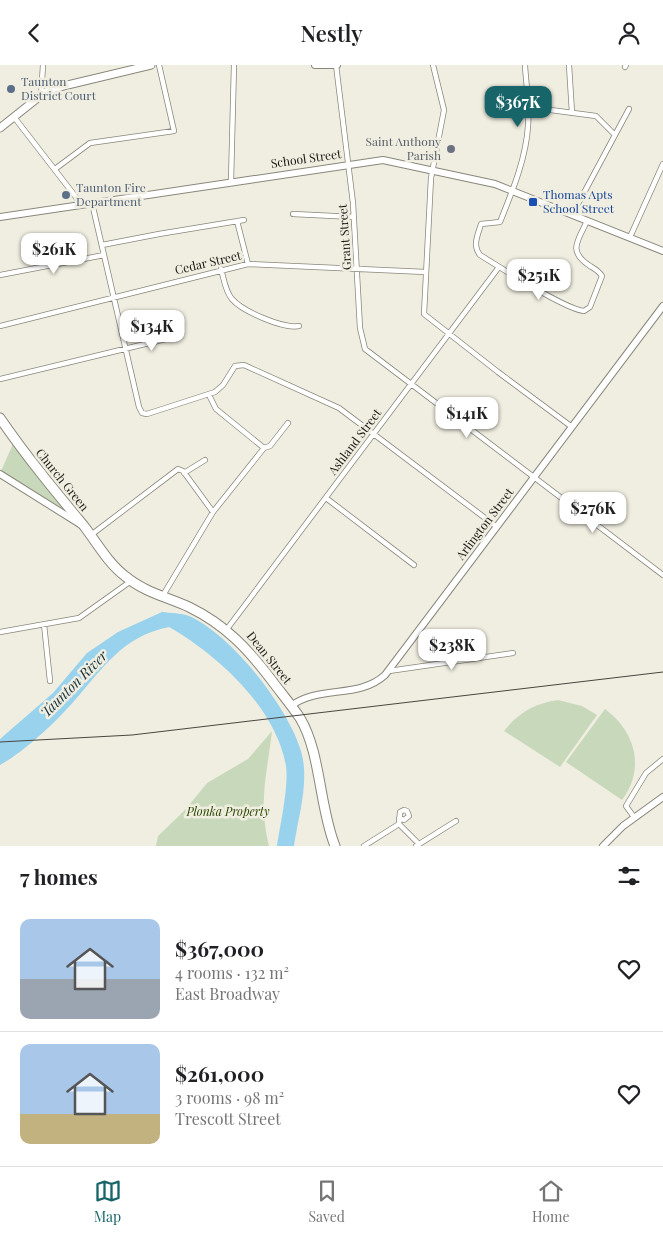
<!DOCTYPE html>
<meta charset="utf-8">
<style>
body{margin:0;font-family:"Playfair Display",serif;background:#f6f6f6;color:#202124;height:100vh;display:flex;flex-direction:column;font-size:19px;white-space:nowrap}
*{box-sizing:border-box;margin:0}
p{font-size:16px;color:#757577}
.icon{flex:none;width:28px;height:28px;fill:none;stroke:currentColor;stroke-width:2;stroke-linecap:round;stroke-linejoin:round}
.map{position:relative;height:781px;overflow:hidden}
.drawer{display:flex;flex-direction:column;background:#fff;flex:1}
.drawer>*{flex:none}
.price{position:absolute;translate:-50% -42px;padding:0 11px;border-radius:10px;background:#fff;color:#222;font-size:16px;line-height:32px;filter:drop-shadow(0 1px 2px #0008)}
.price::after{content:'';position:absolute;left:50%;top:30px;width:15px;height:11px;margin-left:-8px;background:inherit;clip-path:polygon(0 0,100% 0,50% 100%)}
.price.selected{background:#176569;color:#fff}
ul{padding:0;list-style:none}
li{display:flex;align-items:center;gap:15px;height:125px;padding:0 20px}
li+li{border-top:1px solid #e0e0e0}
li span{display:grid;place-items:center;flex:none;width:140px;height:100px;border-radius:10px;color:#555}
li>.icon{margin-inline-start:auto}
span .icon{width:60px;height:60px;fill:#fffc;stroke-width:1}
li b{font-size:21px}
h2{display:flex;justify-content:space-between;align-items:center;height:60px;padding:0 20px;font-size:21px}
header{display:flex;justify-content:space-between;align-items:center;height:65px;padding:0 20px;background:#fff;font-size:22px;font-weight:600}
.menu{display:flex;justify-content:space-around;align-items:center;height:70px;border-top:1px solid #e0e0e0;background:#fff;font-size:14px;color:#757577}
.menu a{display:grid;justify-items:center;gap:2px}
.menu .selected{color:#176569}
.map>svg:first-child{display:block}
.green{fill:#c8d9bb}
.water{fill:#98d2ed}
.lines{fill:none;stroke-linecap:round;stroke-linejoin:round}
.street-casing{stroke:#89877b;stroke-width:6}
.secondary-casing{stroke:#89877b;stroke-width:8}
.primary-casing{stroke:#89877b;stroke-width:9}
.highway-casing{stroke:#89877b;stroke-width:11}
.street{stroke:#fff;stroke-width:4.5}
.secondary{stroke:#fff;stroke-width:6}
.primary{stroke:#fff;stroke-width:7}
.highway{stroke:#fff;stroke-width:9}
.rail{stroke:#474640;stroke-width:1}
.service-dot{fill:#5c6f8a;stroke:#f0eee0;stroke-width:2}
.worship-dot{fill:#6b7280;stroke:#f0eee0;stroke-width:2}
.transit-dot{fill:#1a4fb4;stroke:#f0eee0;stroke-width:2}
.labels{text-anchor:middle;stroke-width:5;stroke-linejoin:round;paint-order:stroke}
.service-label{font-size:12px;fill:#4e5e75;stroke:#f0eee0;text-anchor:start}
.worship-label{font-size:12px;fill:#5b616d;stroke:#f0eee0;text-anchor:end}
.street-label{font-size:12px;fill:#161511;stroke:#f0eee0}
.transit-label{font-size:12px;fill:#164399;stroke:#f0eee0;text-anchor:start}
.park-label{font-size:12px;font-style:italic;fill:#294700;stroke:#f0eee0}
.water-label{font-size:14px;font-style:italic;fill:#13303b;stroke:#f0eee0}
</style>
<header><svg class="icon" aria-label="back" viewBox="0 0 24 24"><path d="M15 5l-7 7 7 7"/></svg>Nestly<svg class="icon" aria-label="person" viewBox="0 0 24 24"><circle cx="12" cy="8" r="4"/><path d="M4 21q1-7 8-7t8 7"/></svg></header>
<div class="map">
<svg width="663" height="781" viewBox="0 0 663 781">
<rect width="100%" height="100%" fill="#f0eee0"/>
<path class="green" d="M 13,379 L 63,441 L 63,444 L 1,406 Z
M 558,635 L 582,641 L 597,650 L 560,702 L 504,666 C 518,648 535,638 558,635 Z
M 605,644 C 635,666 646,703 622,735 L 566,697 Z
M 272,666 C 267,711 258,735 269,781 L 156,781 L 158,771 L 186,744 L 207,718 L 248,694 Z"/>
<path class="water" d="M 162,547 C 171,548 181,548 189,551 C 231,569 288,642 301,686 C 310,716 298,752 294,781 L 277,781 C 280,760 289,721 286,701 C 276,643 218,590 169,562 C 123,571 103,603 75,635 C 57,656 24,687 0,700 L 0,674 L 53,628 L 87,588 L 118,567 Z"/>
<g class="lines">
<defs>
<path id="street" d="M 336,0 L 353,138 L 360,263 L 365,284 L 663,510
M 433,0 L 444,45 L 431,113 L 424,249 L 498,307 L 572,362
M 525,0 C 526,20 530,41 528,61 C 526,94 512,127 500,157 L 481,159 C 478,170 472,180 480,190 C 500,202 564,244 584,246 L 590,242 L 602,211 C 599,206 595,204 590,201 C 567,186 578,176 587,156
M 569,0 L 572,48
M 625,2 L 626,0
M 41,31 L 43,0
M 528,42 L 596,51 L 615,70 L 572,150
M 14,52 L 82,140
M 615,70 L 629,44
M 55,104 L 90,78 L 174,66 L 159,0
M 231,116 L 234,0
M 92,138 L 139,342 L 142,348 L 147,349 L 215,327 L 223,320 L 235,301 L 244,300 L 339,343 L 497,462
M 293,149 L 354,152
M 237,156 L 248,199
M 630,172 L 663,99
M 102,180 L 159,169 L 244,155
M 221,204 C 224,214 225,226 232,234 C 242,246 283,264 299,261
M 0,210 L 104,190
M 0,261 L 248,199 L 426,207
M 0,314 L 174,272
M 209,330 L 216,344 L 264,383
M 184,408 L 205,395
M 326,433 L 414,500
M 91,470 L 178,404 L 183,406 L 213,447
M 162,532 L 213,447 L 264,383 L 270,381 L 288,358
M 44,559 L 50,616
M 227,564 L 499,202
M 0,567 L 79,553 L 131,516
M 389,606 L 513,588
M 634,752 L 626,741 L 646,708 L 663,694
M 399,759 L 400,747 L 404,745 L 407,746 L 409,751 L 404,755 L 399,753
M 399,759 L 419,779
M 364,781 L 399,759
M 416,781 L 456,756"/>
<path id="secondary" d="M 315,0 L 337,0
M 0,152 L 383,95 L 495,119 L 663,186
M 0,409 L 83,461
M 291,641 C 319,620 359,634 385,610 L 663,241
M 603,781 L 623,761 L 663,732"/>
<path id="primary" d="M 0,63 L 44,28 L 55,23 L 151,0"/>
<path id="highway" d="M 0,353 C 26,391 55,426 84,461 C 97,478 108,498 125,511 C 144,527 167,532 189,542 C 226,560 249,585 273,617 C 282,629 292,641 300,653 C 321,688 319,741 335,781"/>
</defs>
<use href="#street" class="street-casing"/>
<use href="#secondary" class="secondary-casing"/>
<use href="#primary" class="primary-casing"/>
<use href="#highway" class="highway-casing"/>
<use href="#street" class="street"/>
<use href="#secondary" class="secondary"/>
<use href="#primary" class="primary"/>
<use href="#highway" class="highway"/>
<path class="rail" d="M 0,677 L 132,670 L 663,607"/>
</g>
<g class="service-dot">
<circle cx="11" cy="24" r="5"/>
<circle cx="66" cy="130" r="5"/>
</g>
<circle class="worship-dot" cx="451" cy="84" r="5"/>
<rect class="transit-dot" x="528" y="132" width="10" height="10" rx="2.5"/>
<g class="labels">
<g class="service-label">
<text x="21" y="21">Taunton<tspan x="21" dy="14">District Court</tspan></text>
<text x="76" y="127">Taunton Fire<tspan x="76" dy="14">Department</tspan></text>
</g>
<g class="worship-label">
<text x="441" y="81">Saint Anthony<tspan x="441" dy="14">Parish</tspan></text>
</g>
<g class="street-label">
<text transform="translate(306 94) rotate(-8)" y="4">School Street</text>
<text transform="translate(345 172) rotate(-94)" y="4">Grant Street</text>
<text transform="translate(208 198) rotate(-13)" y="4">Cedar Street</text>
<text transform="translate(355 377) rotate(-53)" y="4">Ashland Street</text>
<text transform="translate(62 415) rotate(51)" y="4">Church Green</text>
<text transform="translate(485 459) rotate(-53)" y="4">Arlington Street</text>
<text transform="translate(269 593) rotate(51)" y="4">Dean Street</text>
</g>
<g class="transit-label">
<text x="543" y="134">Thomas Apts<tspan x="543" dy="14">School Street</tspan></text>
</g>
<g class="park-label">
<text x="228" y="751">Plonka Property</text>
</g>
<g class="water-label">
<text transform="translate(74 619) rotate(-45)" y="5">Taunton River</text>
</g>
</g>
</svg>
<b class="price selected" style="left:518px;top:63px">$367K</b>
<b class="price" style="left:54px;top:210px">$261K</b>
<b class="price" style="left:539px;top:236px">$251K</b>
<b class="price" style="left:152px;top:287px">$134K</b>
<b class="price" style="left:467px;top:374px">$141K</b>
<b class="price" style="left:593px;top:469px">$276K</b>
<b class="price" style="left:452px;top:606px">$238K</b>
</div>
<section class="drawer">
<h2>7 homes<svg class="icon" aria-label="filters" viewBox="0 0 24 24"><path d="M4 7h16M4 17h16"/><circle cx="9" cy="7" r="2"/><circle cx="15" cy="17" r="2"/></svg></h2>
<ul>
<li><span style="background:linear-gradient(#a9c7e8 60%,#9aa5b1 0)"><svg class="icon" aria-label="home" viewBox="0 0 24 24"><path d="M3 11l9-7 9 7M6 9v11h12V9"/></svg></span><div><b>$367,000</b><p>4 rooms · 132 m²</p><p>East Broadway</p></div><svg class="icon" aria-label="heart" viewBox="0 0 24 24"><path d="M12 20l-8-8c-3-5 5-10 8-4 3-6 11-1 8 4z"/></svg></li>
<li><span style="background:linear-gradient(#a9c7e8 70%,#c2b280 0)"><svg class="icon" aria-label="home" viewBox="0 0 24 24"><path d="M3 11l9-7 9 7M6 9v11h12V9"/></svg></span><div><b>$261,000</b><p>3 rooms · 98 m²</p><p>Trescott Street</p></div><svg class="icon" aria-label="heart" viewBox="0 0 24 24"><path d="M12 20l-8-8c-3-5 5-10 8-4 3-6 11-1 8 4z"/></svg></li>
</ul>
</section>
<nav class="menu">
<a class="selected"><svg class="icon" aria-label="map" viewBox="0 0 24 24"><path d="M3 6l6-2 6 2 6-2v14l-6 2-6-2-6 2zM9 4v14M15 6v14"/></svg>Map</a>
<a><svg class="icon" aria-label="saved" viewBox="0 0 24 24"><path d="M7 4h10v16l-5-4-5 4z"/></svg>Saved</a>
<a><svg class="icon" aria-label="home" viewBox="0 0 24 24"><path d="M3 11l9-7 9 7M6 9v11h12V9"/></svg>Home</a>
</nav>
